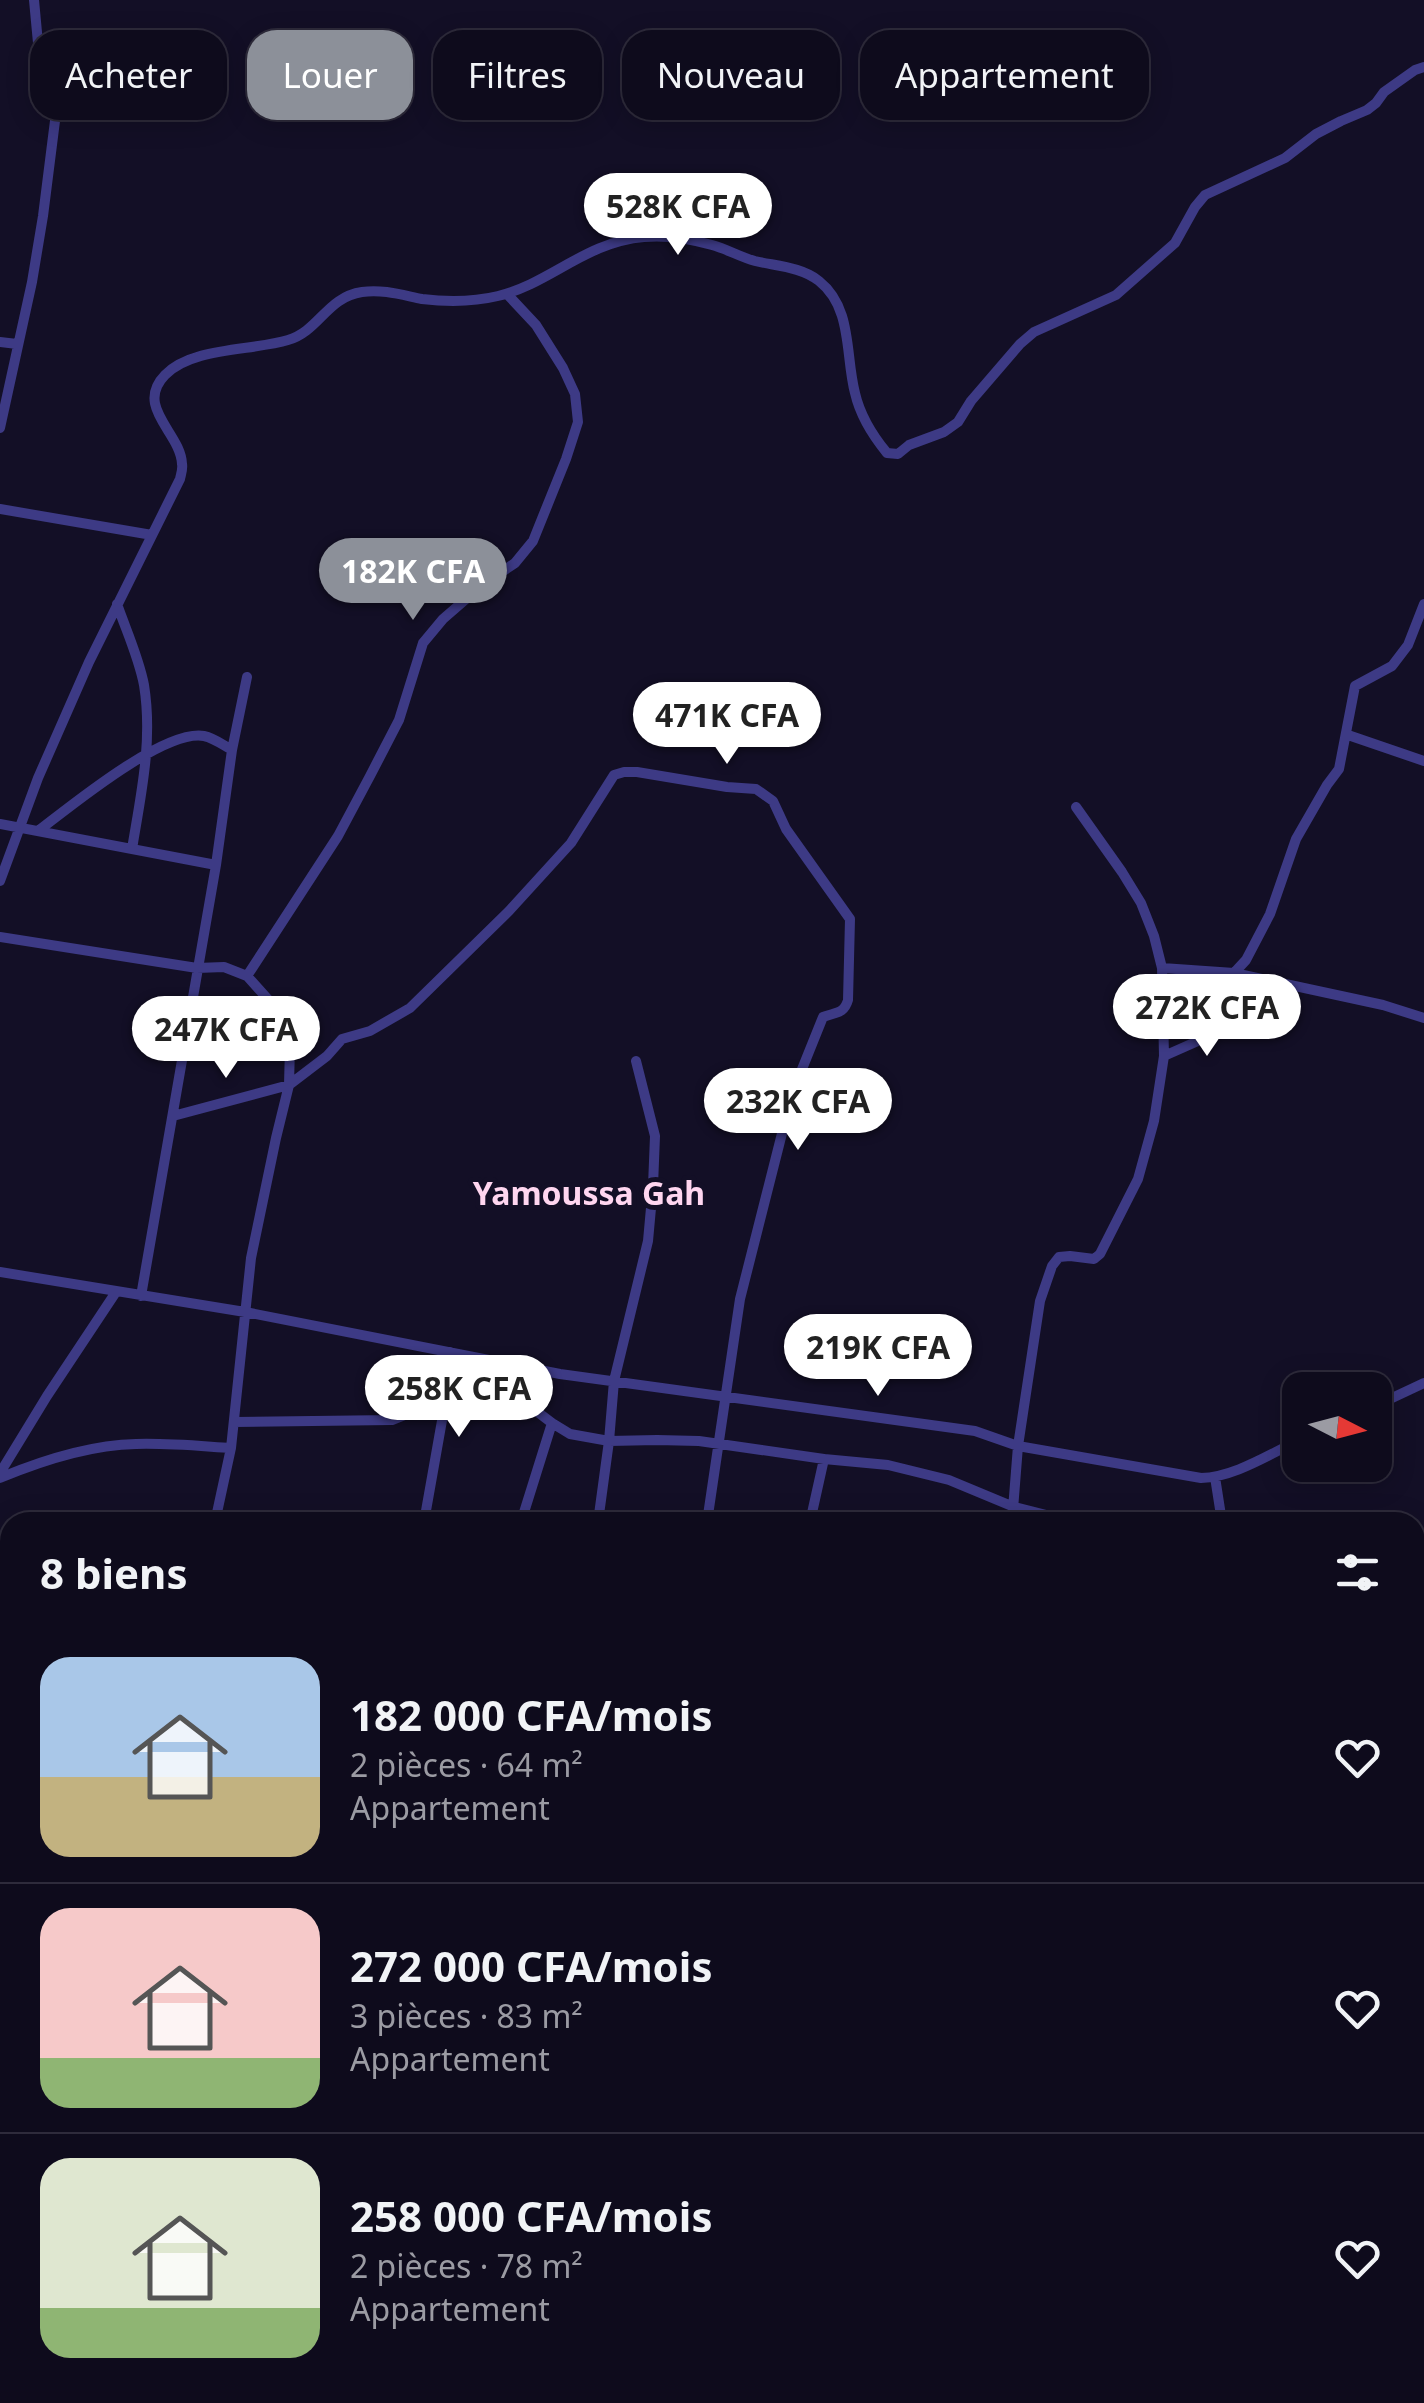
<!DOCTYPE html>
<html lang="fr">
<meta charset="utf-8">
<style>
body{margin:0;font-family:"Noto Sans",sans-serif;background:#1c1929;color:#f1f3f6;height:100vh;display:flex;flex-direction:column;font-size:38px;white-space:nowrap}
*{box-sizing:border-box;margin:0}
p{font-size:32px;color:#9b9ba3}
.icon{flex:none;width:55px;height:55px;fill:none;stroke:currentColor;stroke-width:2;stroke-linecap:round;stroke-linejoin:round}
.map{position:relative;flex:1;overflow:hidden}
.panel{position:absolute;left:0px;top:1512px;width:1425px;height:892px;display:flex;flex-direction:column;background:#0e0b1c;border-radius:30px 30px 0 0;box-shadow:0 5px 25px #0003,0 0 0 2px #2e2b3b}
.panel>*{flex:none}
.banner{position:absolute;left:30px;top:30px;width:1365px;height:90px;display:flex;gap:20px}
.needle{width:65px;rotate:96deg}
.buttons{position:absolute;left:1282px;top:1372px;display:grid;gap:20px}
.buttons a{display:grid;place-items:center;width:110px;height:110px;border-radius:20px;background:#0e0b1c;box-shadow:0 5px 25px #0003,0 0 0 2px #2e2b3b;font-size:50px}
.price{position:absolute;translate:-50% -85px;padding:0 22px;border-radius:35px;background:#fff;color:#222;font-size:32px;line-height:65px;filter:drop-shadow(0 2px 5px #0008)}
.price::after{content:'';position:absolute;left:50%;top:60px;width:30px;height:22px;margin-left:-15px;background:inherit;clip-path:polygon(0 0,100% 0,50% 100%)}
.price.current{background:#8c9099;color:#fff}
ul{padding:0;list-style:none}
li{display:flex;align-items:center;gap:30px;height:250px;padding:0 40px}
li+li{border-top:2px solid #2e2b3b}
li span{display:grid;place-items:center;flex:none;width:280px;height:200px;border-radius:30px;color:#555}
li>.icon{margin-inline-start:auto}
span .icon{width:120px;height:120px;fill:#fffc;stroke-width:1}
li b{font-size:42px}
h2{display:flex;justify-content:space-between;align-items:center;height:120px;padding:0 40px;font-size:42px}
.chip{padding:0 35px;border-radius:30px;background:#0e0b1c;box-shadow:0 5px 25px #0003,0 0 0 2px #2e2b3b;font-size:35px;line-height:90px}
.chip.current{background:#8c9099;color:#fff}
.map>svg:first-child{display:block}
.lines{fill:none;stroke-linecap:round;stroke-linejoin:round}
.minor{stroke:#3d3a85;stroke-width:10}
.secondary{stroke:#6f6bff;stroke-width:15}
.trunk{stroke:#e055d1;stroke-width:18}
.labels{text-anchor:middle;stroke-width:10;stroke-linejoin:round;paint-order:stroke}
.quarter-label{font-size:32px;font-weight:bold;fill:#ffd6f0;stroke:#130f26}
</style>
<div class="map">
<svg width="1424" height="2403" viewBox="0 0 1424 2403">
<rect width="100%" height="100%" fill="#130f26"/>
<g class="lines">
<path class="minor" d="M 0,342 L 17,344
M 0,428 L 32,282 L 43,216 L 57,105 L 38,43 L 34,0
M 0,509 L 152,535
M 117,604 C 126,630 139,658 144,685 C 153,741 141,794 132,849
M 1348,735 L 1424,761
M 0,824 L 216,865
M 38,831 C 71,806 164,729 204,736 C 214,738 223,745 232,750
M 0,881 L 38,778 L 89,662 L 180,479 C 181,474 183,469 182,464 C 181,433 134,407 165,375 C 192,347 252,351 288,340 C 319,331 327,297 362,292 C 383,289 402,295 422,299 C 447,302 473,302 498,296 C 551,283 585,242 644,237 C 666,235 691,239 712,245 C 727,249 740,257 755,261 C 776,266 802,267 819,281 C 853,308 845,355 855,393 C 860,415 873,436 887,453 L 898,454 L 909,445 L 944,432 L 958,422 L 971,401 L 1020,344 L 1034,332 L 1116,295 L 1175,243 L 1195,207 L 1205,195 L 1285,158 L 1316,134 L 1341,121 L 1367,110 L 1376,103 L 1384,92 L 1415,70 L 1424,67
M 0,937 L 197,968 L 224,967 L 247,976 L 275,1007 L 290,1046 L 289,1085 L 276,1138 L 251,1258 L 231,1448 L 215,1522
M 1162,968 L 1234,973 L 1383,1005 L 1424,1018
M 1234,973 L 1246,960 L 1270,914 L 1296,839 L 1327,785 L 1339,769 L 1355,686 L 1392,666 L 1408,645 L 1424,604
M 247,976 L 338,836 L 370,776 L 399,720 L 423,643 L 443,619 L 481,586 L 515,563 L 533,541 L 566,459 L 578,422 L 575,394 L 563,368 L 536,325 L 507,294
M 1164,1056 L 1234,1025
M 173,1116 L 289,1085 L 327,1056 L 342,1039 L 370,1031 L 410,1008 L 509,911 L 571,843 L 614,775 L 624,772 L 637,772 L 727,787 L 756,789 L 773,801 L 786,829 L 850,919 L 848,1000 C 844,1014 836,1012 823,1017 L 792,1094 L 740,1299 L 707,1522
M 0,1272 L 245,1312 L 560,1374 L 975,1431 L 1018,1446 L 1201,1478 C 1235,1477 1269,1454 1300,1440
M 141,1296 L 216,865 L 232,750 L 247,677
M 468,1359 L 552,1423 L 570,1434 L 609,1441 L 657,1440 L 699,1441 L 824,1459 L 888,1465 L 949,1480 L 1014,1507 L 1074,1522
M 1375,1406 L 1424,1383
M 234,1422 L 392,1420 L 494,1379
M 0,1473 L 47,1396 L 116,1292
M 1215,1477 L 1222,1522
M 0,1478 C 43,1460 89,1445 136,1444 C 168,1443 199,1446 231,1448
M 424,1522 L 446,1398 L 450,1352
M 521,1522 L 552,1423
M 598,1522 L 609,1441 L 614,1381 L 648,1241 L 653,1186 L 655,1136 L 636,1061
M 810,1522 L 824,1459
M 1012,1522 L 1018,1446 L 1040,1301 L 1052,1266 L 1059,1257 L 1070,1256 L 1094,1259 L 1100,1254 L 1138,1179 L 1154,1121 L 1164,1056 L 1162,968 L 1154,936 L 1141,903 L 1122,872 L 1076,807
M 1415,1581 L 1424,1571
M 1415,1624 L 1424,1632
M 0,1747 L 10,1748
M 1415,1748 L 1424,1756
M 0,1847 L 10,1847
M 1415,1851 L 1424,1841
M 0,1938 L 10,1937
M 0,2073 L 10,2076
M 1415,2381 L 1424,2386
M 527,2395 L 532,2403
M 693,2395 L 703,2403
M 969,2395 L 979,2403
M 1212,2395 L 1227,2403
M 62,2403 L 64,2395
M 177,2403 L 189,2395
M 273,2403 L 274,2395
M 347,2403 L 348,2395
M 445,2403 L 446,2395
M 636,2403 L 644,2395
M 899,2403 L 906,2395"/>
<path class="secondary" d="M 0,2382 L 11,2403"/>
<path class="trunk" d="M 1415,2090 L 1424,2081
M 1096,2403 L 1105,2395"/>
</g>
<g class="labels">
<g class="quarter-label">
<text x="589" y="1205">Yamoussa Gah</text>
</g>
</g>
</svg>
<div class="buttons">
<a><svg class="needle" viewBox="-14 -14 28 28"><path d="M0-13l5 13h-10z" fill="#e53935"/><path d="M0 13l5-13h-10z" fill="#9b9ba3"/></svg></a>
</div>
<b class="price" style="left:678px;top:258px">528K CFA</b>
<b class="price current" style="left:413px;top:623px">182K CFA</b>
<b class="price" style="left:727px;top:767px">471K CFA</b>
<b class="price" style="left:1207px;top:1059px">272K CFA</b>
<b class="price" style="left:226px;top:1081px">247K CFA</b>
<b class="price" style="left:798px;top:1153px">232K CFA</b>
<b class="price" style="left:878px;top:1399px">219K CFA</b>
<b class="price" style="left:459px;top:1440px">258K CFA</b>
<div class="banner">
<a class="chip">Acheter</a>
<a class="chip current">Louer</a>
<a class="chip">Filtres</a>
<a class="chip">Nouveau</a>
<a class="chip">Appartement</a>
</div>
<section class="panel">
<h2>8 biens<svg class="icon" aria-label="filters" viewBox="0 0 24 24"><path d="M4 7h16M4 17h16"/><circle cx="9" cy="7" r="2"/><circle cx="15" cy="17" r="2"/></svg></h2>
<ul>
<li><span style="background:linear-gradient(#a9c7e8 60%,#c2b280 0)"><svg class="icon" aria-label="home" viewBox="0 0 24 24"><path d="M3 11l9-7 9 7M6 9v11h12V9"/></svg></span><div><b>182 000 CFA/mois</b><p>2 pièces · 64 m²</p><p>Appartement</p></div><svg class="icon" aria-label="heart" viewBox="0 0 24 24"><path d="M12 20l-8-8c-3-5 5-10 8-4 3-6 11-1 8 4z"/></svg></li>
<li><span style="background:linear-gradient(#f6c9c9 75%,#8fb573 0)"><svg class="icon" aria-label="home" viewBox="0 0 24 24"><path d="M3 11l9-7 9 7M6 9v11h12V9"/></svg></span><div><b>272 000 CFA/mois</b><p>3 pièces · 83 m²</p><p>Appartement</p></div><svg class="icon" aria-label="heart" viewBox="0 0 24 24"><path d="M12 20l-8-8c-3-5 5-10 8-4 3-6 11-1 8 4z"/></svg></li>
<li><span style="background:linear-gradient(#dfe7d0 75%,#8fb573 0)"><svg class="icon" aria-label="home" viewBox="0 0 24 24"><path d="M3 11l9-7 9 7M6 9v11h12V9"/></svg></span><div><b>258 000 CFA/mois</b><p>2 pièces · 78 m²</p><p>Appartement</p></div><svg class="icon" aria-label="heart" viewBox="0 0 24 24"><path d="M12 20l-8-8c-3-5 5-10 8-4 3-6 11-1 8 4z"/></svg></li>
</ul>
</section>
</div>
